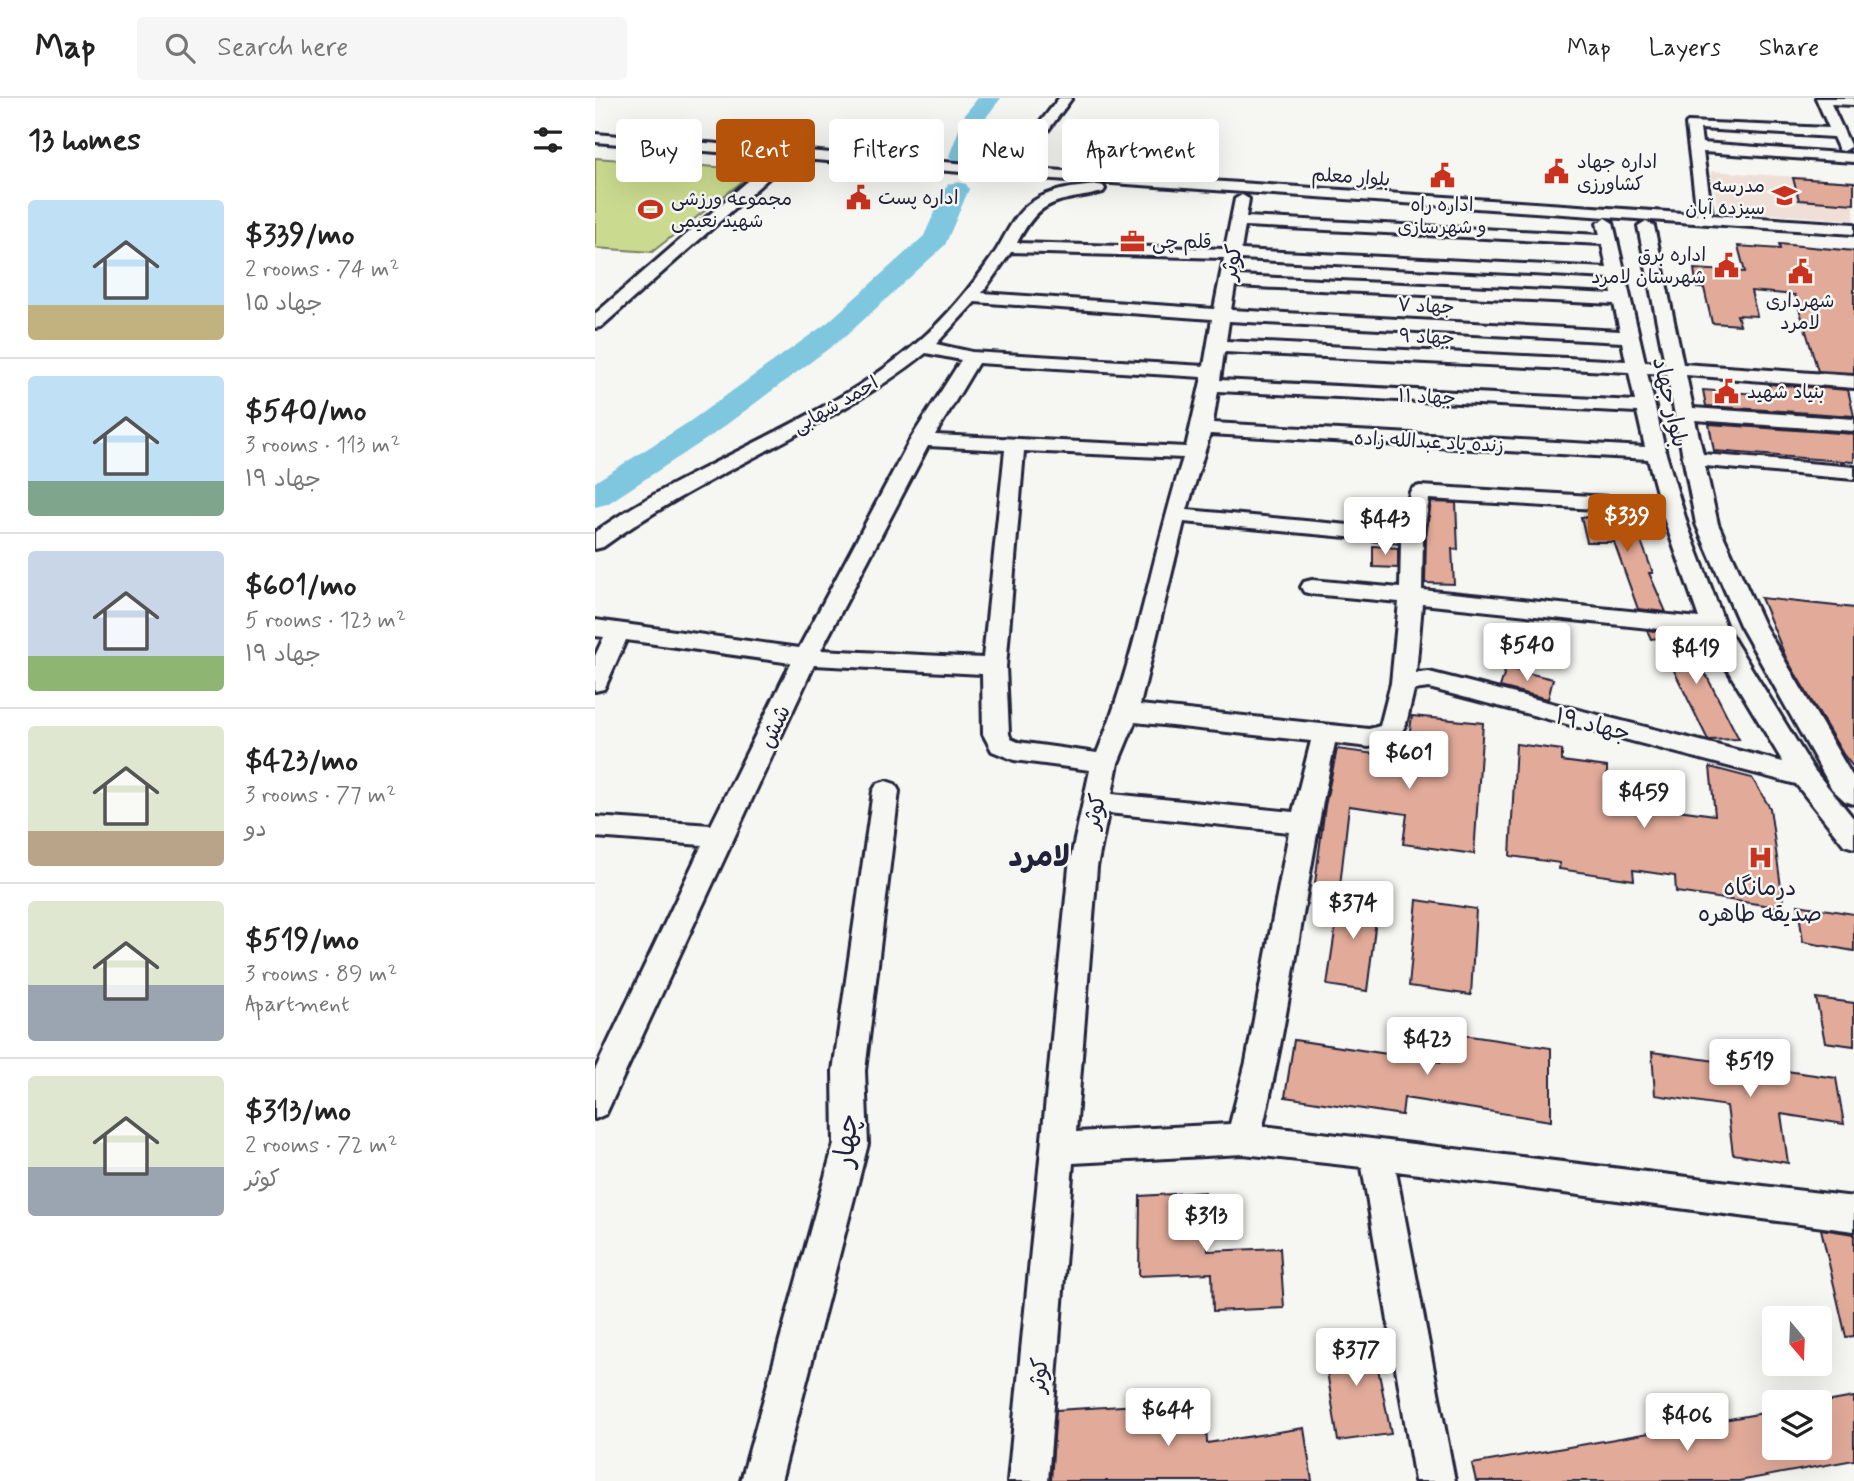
<!DOCTYPE html>
<meta charset="utf-8">
<style>
body{margin:0;font-family:Mynerve,"Playpen Sans Arabic",sans-serif;background:#f6f6f6;color:#222;height:100vh;display:flex;flex-direction:column;font-size:26px;white-space:nowrap}
*{box-sizing:border-box;margin:0}
p{font-size:23px;color:#767676}
.icon{flex:none;width:38px;height:38px;fill:none;stroke:currentColor;stroke-width:2;stroke-linecap:round;stroke-linejoin:round}
.map{position:relative;flex:1;overflow:hidden}
.details{display:flex;flex-direction:column;background:#fff;width:595px}
.details>*{flex:none}
.top-card{position:absolute;left:21px;top:21px;width:665px;height:63px;display:flex;gap:14px}
.needle{width:46px;rotate:161deg}
.fabs{position:absolute;left:1167px;top:1208px;display:grid;gap:14px}
.fabs a{display:grid;place-items:center;width:70px;height:70px;border-radius:7px;background:#fff;box-shadow:0 7px 28px #0002;font-size:35px}
.price{position:absolute;translate:-50% -60px;padding:0 16px;border-radius:7px;background:#fff;color:#222;font-size:23px;line-height:46px;filter:drop-shadow(0 2px 4px #0008)}
.price::after{content:'';position:absolute;left:50%;top:42px;width:21px;height:16px;margin-left:-10px;background:inherit;clip-path:polygon(0 0,100% 0,50% 100%)}
.price.current{background:#b45309;color:#fff}
ul{padding:0;list-style:none}
li{display:flex;align-items:center;gap:21px;height:175px;padding:0 28px}
li+li{border-top:2px solid #e0e0e0}
li span{display:grid;place-items:center;flex:none;width:196px;height:140px;border-radius:7px;color:#555}
li>.icon{margin-inline-start:auto}
span .icon{width:84px;height:84px;fill:#fffc;stroke-width:1}
li b{font-size:30px}
h2{display:flex;justify-content:space-between;align-items:center;height:84px;padding:0 28px;font-size:30px}
.tag{padding:0 24px;border-radius:7px;background:#fff;box-shadow:0 7px 28px #0002;font-size:24px;line-height:63px}
.tag.current{background:#b45309;color:#fff}
header{display:flex;align-items:center;gap:42px;box-sizing:border-box;height:98px;padding:0 35px;background:#fff;border-bottom:2px solid #e0e0e0}
header strong{font-size:33px}
nav{display:flex;gap:38px;margin-inline-start:auto;font-size:24px}
.search{width:490px;height:63px;background:#f6f6f6;display:flex;align-items:center;gap:18px;box-sizing:border-box;padding:0 24px;border-radius:7px;color:#767676;font-size:26px}
main{display:flex;flex:1;min-height:0}
.map>svg:first-child{display:block}
.built{fill:#f0dfd7}
.green{fill:#cadb8f;stroke:#767e65;stroke-width:2}
.lines{fill:none;stroke-linecap:round;stroke-linejoin:round}
.river{fill:#7fc6df;fill-rule:evenodd}
.building{fill:#e1aa99;stroke:#22223b;stroke-width:2}
.minor-casing{stroke:#22223b;stroke-width:6}
.minor{fill:#f6f6f2;fill-rule:evenodd}
.labels{text-anchor:middle;stroke-width:5;stroke-linejoin:round;paint-order:stroke}
.far-poi-label{font-size:19px;fill:#22223b;stroke:#f6f6f2;text-anchor:start}
.far-street-label{font-size:19px;fill:#22223b;stroke:#f6f6f2}
.street-label{font-size:23px;fill:#22223b;stroke:#f6f6f2}
.poi-label{font-size:23px;fill:#22223b;stroke:#f6f6f2}
.near-street-label{font-size:28px;fill:#22223b;stroke:#f6f6f2}
.district-label{font-size:30px;font-weight:bold;fill:#22223b;stroke:#f6f6f2}
</style>
<header>
<strong>Map</strong>
<div class="search"><svg class="icon" aria-label="search" viewBox="0 0 24 24"><circle cx="10" cy="10" r="6"/><path d="M15 15l6 6"/></svg>Search here</div>
<nav><a>Map</a><a>Layers</a><a>Share</a></nav>
</header>
<main>
<section class="details">
<h2>13 homes<svg class="icon" aria-label="filters" viewBox="0 0 24 24"><path d="M4 7h16M4 17h16"/><circle cx="9" cy="7" r="2"/><circle cx="15" cy="17" r="2"/></svg></h2>
<ul>
<li><span style="background:linear-gradient(#bfe0f5 75%,#c2b280 0)"><svg class="icon" aria-label="home" viewBox="0 0 24 24"><path d="M3 11l9-7 9 7M6 9v11h12V9"/></svg></span><div><b>$339/mo</b><p>2 rooms · 74 m²</p><p>جهاد ۱۵</p></div></li>
<li><span style="background:linear-gradient(#bfe0f5 75%,#7fa58c 0)"><svg class="icon" aria-label="home" viewBox="0 0 24 24"><path d="M3 11l9-7 9 7M6 9v11h12V9"/></svg></span><div><b>$540/mo</b><p>3 rooms · 113 m²</p><p>جهاد ۱۹</p></div></li>
<li><span style="background:linear-gradient(#c9d6e8 75%,#8fb573 0)"><svg class="icon" aria-label="home" viewBox="0 0 24 24"><path d="M3 11l9-7 9 7M6 9v11h12V9"/></svg></span><div><b>$601/mo</b><p>5 rooms · 123 m²</p><p>جهاد ۱۹</p></div></li>
<li><span style="background:linear-gradient(#dfe7d0 75%,#b9a48a 0)"><svg class="icon" aria-label="home" viewBox="0 0 24 24"><path d="M3 11l9-7 9 7M6 9v11h12V9"/></svg></span><div><b>$423/mo</b><p>3 rooms · 77 m²</p><p>دو</p></div></li>
<li><span style="background:linear-gradient(#dfe7d0 60%,#9aa5b1 0)"><svg class="icon" aria-label="home" viewBox="0 0 24 24"><path d="M3 11l9-7 9 7M6 9v11h12V9"/></svg></span><div><b>$519/mo</b><p>3 rooms · 89 m²</p><p>Apartment</p></div></li>
<li><span style="background:linear-gradient(#dfe7d0 65%,#9aa5b1 0)"><svg class="icon" aria-label="home" viewBox="0 0 24 24"><path d="M3 11l9-7 9 7M6 9v11h12V9"/></svg></span><div><b>$313/mo</b><p>2 rooms · 72 m²</p><p>کوثر</p></div></li>
</ul>
</section>
<div class="map">
<svg width="1259" height="1383" viewBox="0 0 1259 1383">
<rect width="100%" height="100%" fill="#f6f6f2"/>
<filter id="ink" filterUnits="userSpaceOnUse"><feTurbulence type="fractalNoise" baseFrequency=".0143" numOctaves="2"/><feDisplacementMap in="SourceGraphic" scale="14" xChannelSelector="R" yChannelSelector="G"/><feConvolveMatrix kernelMatrix="1 2 1 2 8 2 1 2 1" color-interpolation-filters="sRGB"/></filter>
<g filter="url(#ink)">
<path class="built" d="M 1116,73 L 1259,83 L 1259,122 L 1123,112 Z"/>
<path class="green" d="M 0,60 L 162,72 L 57,154 L 0,150 Z"/>
<g class="lines">
<path class="river" d="M 383,0 L 406,0 L 392,18 L 374,63 L 358,63 L 354,58 L 370,16 Z
M 362,84 L 371,86 L 374,91 L 350,147 L 252,237 L 116,338 L 12,406 L 0,409 L 0,384 L 94,324 L 232,225 L 329,138 L 350,91 L 353,86 Z"/>
</g>
<path class="building" d="M 1198,80 L 1259,84 L 1259,106 L 1204,102 Z
M 1184,146 L 1259,153 L 1259,275 L 1223,273 L 1200,197 L 1156,193 L 1162,218 L 1142,217 L 1145,227 L 1117,225 L 1109,190 L 1102,190 L 1099,171 L 1150,174 L 1143,148 L 1185,151 Z
M 1174,286 L 1253,292 L 1259,318 L 1111,308 L 1108,292 L 1176,297 Z
M 1114,326 L 1259,336 L 1259,364 L 1119,353 Z
M 836,404 L 861,405 L 863,452 L 857,451 L 859,486 L 830,485 L 831,439 Z
M 1011,414 L 1042,416 L 1047,435 L 1043,435 L 1058,475 L 1054,475 L 1071,514 L 1043,511 L 1019,444 L 992,444 L 986,419 L 1012,420 Z
M 778,448 L 803,450 L 803,470 L 778,469 Z
M 1166,500 L 1259,510 L 1259,670 L 1248,656 L 1191,560 Z
M 1052,532 L 1090,536 L 1144,641 L 1113,642 L 1063,540 L 1056,541 Z
M 911,570 L 958,581 L 953,601 L 905,589 Z
M 817,618 L 888,625 L 879,756 L 808,746 L 812,716 L 754,708 L 745,788 L 720,785 L 730,708 L 742,651 L 811,660 Z
M 921,646 L 967,652 L 967,663 L 1012,669 L 1012,688 L 1060,694 L 1061,709 L 1120,717 L 1115,669 L 1157,680 L 1175,710 L 1189,810 L 1081,794 L 1080,778 L 1038,772 L 1039,782 L 964,771 L 965,765 L 915,758 Z
M 746,793 L 784,798 L 772,893 L 732,887 Z
M 822,802 L 881,811 L 876,897 L 814,888 Z
M 1203,807 L 1259,816 L 1259,853 L 1208,844 Z
M 1221,900 L 1259,905 L 1259,948 L 1230,944 Z
M 848,934 L 956,950 L 956,1023 L 809,1000 L 807,1017 L 690,999 L 699,942 L 846,964 Z
M 1057,954 L 1241,980 L 1249,1026 L 1186,1016 L 1193,1065 L 1138,1056 L 1132,1008 L 1060,997 Z
M 610,1094 L 613,1153 L 685,1150 L 689,1210 L 618,1213 L 617,1175 L 544,1178 L 545,1098 Z
M 1226,1131 L 1259,1136 L 1259,1238 L 1251,1239 Z
M 776,1235 L 796,1336 L 743,1343 L 727,1242 Z
M 1259,1299 L 1259,1362 L 1144,1383 L 881,1383 L 877,1366 L 1180,1313 L 1180,1349 L 1225,1349 L 1225,1305 Z
M 610,1303 L 612,1345 L 709,1330 L 717,1383 L 456,1383 L 461,1312 Z"/>
<g class="lines">
<defs>
<path id="minor" d="M 464,0 L 477,0 L 425,70 L 1102,116 L 1091,27 L 1093,24 L 1234,30 L 1221,0 L 1259,0 L 1259,7 L 1236,6 L 1256,49 L 1249,53 L 1244,52 L 1238,39 L 1105,31 L 1107,45 L 1259,56 L 1259,64 L 1108,54 L 1117,117 L 1259,126 L 1259,136 L 415,78 L 0,44 L 0,36 L 411,69 Z
M 181,62 L 186,63 L 186,69 L 6,229 L 0,230 L 0,216 L 176,63 Z
M 503,87 L 508,88 L 510,91 L 508,94 C 462,105 447,97 422,145 L 630,151 L 640,101 L 647,97 L 654,101 L 651,119 L 1005,137 L 1002,125 L 1010,120 L 1018,125 L 1050,264 L 1070,265 L 1043,128 L 1051,123 L 1059,128 L 1088,266 L 1259,278 L 1259,290 L 1091,277 L 1098,310 L 1259,321 L 1259,333 L 1100,322 L 1108,356 L 1259,369 L 1259,381 L 1110,368 L 1123,426 L 1169,527 L 1259,681 L 1259,706 L 1250,703 L 1237,691 L 1145,527 L 1101,426 L 1072,276 L 1052,275 L 1071,356 L 1093,429 L 1131,529 L 1219,672 L 1259,721 L 1259,750 L 1249,747 L 1201,686 L 834,590 L 819,592 L 811,626 L 803,640 L 774,649 L 740,645 C 712,772 698,901 668,1028 L 1259,1099 L 1259,1133 L 801,1073 L 860,1383 L 820,1383 L 767,1069 L 648,1056 L 478,1065 L 453,1383 L 413,1383 L 474,769 L 495,672 L 419,662 L 397,653 L 388,636 L 387,576 L 219,567 L 11,1016 L 0,1021 L 0,972 L 107,747 L 0,739 L 0,719 L 116,727 L 196,565 L 31,542 L 12,585 L 9,591 L 0,593 L 0,558 L 9,539 L 0,538 L 0,522 L 204,550 L 315,342 L 366,262 L 331,255 C 232,333 110,374 8,449 L 0,451 L 0,434 C 102,361 229,326 324,243 C 352,219 376,189 397,159 C 410,141 417,117 437,104 C 456,91 481,89 503,87 ZM 650,128 L 1007,146 L 1012,170 L 646,152 ZM 416,154 L 629,160 L 619,211 L 387,195 ZM 645,161 L 1014,180 L 1017,196 L 642,178 ZM 640,188 L 1019,206 L 1025,233 L 636,212 ZM 380,204 L 617,221 L 609,268 L 377,254 L 341,246 ZM 634,223 L 1027,244 L 1031,263 L 631,243 ZM 629,254 L 1034,274 L 1040,303 L 625,282 ZM 383,265 L 607,279 L 591,349 L 340,337 ZM 623,293 L 1042,314 L 1050,349 L 618,325 ZM 615,336 L 1053,361 L 1064,402 L 825,388 L 818,390 L 815,394 L 808,432 L 592,412 ZM 333,348 L 410,352 L 388,560 L 226,552 ZM 429,353 L 588,360 C 557,457 541,561 502,655 L 423,644 L 416,641 L 414,636 L 411,569 ZM 834,401 L 1067,415 L 1104,520 L 827,492 L 828,439 ZM 589,424 L 806,444 L 805,490 L 717,482 L 709,484 L 706,489 L 709,494 L 717,496 L 804,504 L 796,585 L 785,628 L 774,631 L 545,607 ZM 827,506 L 1111,536 L 1188,664 L 834,574 L 821,575 ZM 540,624 L 716,643 L 698,714 L 517,696 L 523,665 ZM 513,715 L 694,734 L 651,964 L 635,1026 L 481,1034 L 502,769 Z
M 291,683 L 300,686 L 304,693 L 270,973 L 273,1046 L 186,1383 L 146,1383 L 239,1046 L 238,973 L 278,693 L 282,686 Z"/>
</defs>
<use href="#minor" class="minor-casing"/>
<use href="#minor" class="minor"/>
</g>
</g>
<defs>
<symbol id="civic-bare" viewBox="-9 -9 18 18"><path d="M-.6-6.5H3V-4.5H.6V-3L4-1V1h2V6H-6V1h2V-1L-.6-3ZM-1.2 2.5V6h2.4V2.5Z" fill="#c8321e" stroke="#f6f6f2" stroke-width="2.5" paint-order="stroke"/></symbol>
<symbol id="school-bare" viewBox="-9 -9 18 18"><path d="M0-5L7-2L0 1L-7-2ZM-4 1L0 2.5L4 1V4Q0 6-4 4Z" fill="#c8321e" stroke="#f6f6f2" stroke-width="2.5" paint-order="stroke"/></symbol>
<symbol id="stadium-bare" viewBox="-9 -9 18 18"><path d="M0-5a6.5 5 0 1 0 0 10a6.5 5 0 1 0 0-10ZM-3.5-1.8h7v3.6h-7Z" fill="#c8321e" stroke="#f6f6f2" stroke-width="2.5" paint-order="stroke"/></symbol>
<symbol id="office-bare" viewBox="-9 -9 18 18"><path d="M-6-3h4V-5.5h4V-3h4V5H-6ZM-1-4.5V-3h2v-1.5ZM-6 0V1H6V0Z" fill="#c8321e" stroke="#f6f6f2" stroke-width="2.5" paint-order="stroke"/></symbol>
<symbol id="hospital-bare" viewBox="-9 -9 18 18"><path d="M-5-5h3v3.5h4V-5h3V5h-3V1.5h-4V5h-3Z" fill="#c8321e" stroke="#f6f6f2" stroke-width="2.5" paint-order="stroke"/></symbol>
</defs>
<g fill-rule="evenodd">
<use href="#civic-bare" x="944" y="56" width="35" height="35"/>
<use href="#civic-bare" x="830" y="60" width="35" height="35"/>
<use href="#school-bare" x="1172" y="80" width="35" height="35"/>
<use href="#civic-bare" x="246" y="82" width="35" height="35"/>
<use href="#stadium-bare" x="38" y="94" width="35" height="35"/>
<use href="#office-bare" x="520" y="126" width="35" height="35"/>
<use href="#civic-bare" x="1114" y="150" width="35" height="35"/>
<use href="#civic-bare" x="1188" y="156" width="35" height="35"/>
<use href="#civic-bare" x="1114" y="276" width="35" height="35"/>
<use href="#hospital-bare" x="1148" y="742" width="35" height="35"/>
</g>
<g class="labels">
<g class="far-poi-label">
<text x="982" y="70">اداره جهاد<tspan x="982" dy="22">کشاورزی</tspan></text>
<text x="1170" y="94" text-anchor="end">مدرسه<tspan x="1170" dy="22">سیزده آبان</tspan></text>
<text x="283" y="106">اداره پست</text>
<text x="76" y="107">مجموعه ورزشی<tspan x="76" dy="22">شهید نعیمی</tspan></text>
<text x="847" y="113" text-anchor="middle">اداره راه<tspan x="847" dy="22">و شهرسازی</tspan></text>
<text x="557" y="150">قلم چی</text>
<text x="1111" y="163" text-anchor="end">اداره برق<tspan x="1111" dy="22">شهرستان لامرد</tspan></text>
<text x="1205" y="209" text-anchor="middle">شهرداری<tspan x="1205" dy="22">لامرد</tspan></text>
<text x="1152" y="300">بنیاد شهید</text>
</g>
<g class="far-street-label">
<text transform="translate(756 78) rotate(4)" y="7">بلوار معلم</text>
<text transform="translate(831 207) rotate(3)" y="7">جهاد ۷</text>
<text transform="translate(832 238) rotate(3)" y="7">جهاد ۹</text>
<text transform="translate(832 298) rotate(3)" y="7">جهاد ۱۱</text>
<text transform="translate(240 306) rotate(-30)" y="7">احمد شهابی</text>
<text transform="translate(834 343) rotate(3)" y="7">زنده یاد عبدالله زاده</text>
</g>
<g class="street-label">
<text transform="translate(636 164) rotate(-80)" y="8">کوثر</text>
<text transform="translate(1076 304) rotate(77)" y="8">بلوار جهاد</text>
<text transform="translate(998 626) rotate(14)" y="8">جهاد ۱۹</text>
<text transform="translate(179 628) rotate(-64)" y="8">شش</text>
<text transform="translate(499 713) rotate(-78)" y="8">کوثر</text>
<text transform="translate(443 1277) rotate(-85)" y="8">کوثر</text>
</g>
<g class="poi-label">
<text x="1165" y="797">درمانگاه<tspan x="1165" dy="26">صدیقه طاهره</tspan></text>
</g>
<g class="near-street-label">
<text transform="translate(250 1042) rotate(-84)" y="10">چهار</text>
</g>
<g class="district-label">
<text x="444" y="768">لامرد</text>
</g>
</g>
</svg>
<div class="fabs">
<a><svg class="needle" viewBox="-14 -14 28 28"><path d="M0-13l5 13h-10z" fill="#e53935"/><path d="M0 13l5-13h-10z" fill="#767676"/></svg></a>
<a><svg class="icon" aria-label="layers" viewBox="0 0 24 24"><path d="M12 4l9 5-9 5-9-5zM3 14l9 5 9-5"/></svg></a>
</div>
<b class="price current" style="left:1032px;top:456px">$339</b>
<b class="price" style="left:790px;top:459px">$443</b>
<b class="price" style="left:932px;top:585px">$540</b>
<b class="price" style="left:1101px;top:588px">$419</b>
<b class="price" style="left:814px;top:693px">$601</b>
<b class="price" style="left:1049px;top:732px">$459</b>
<b class="price" style="left:758px;top:843px">$374</b>
<b class="price" style="left:832px;top:979px">$423</b>
<b class="price" style="left:1155px;top:1001px">$519</b>
<b class="price" style="left:611px;top:1156px">$313</b>
<b class="price" style="left:761px;top:1290px">$377</b>
<b class="price" style="left:573px;top:1350px">$644</b>
<b class="price" style="left:1092px;top:1355px">$406</b>
<div class="top-card">
<a class="tag">Buy</a>
<a class="tag current">Rent</a>
<a class="tag">Filters</a>
<a class="tag">New</a>
<a class="tag">Apartment</a>
</div>
</div>
</main>
